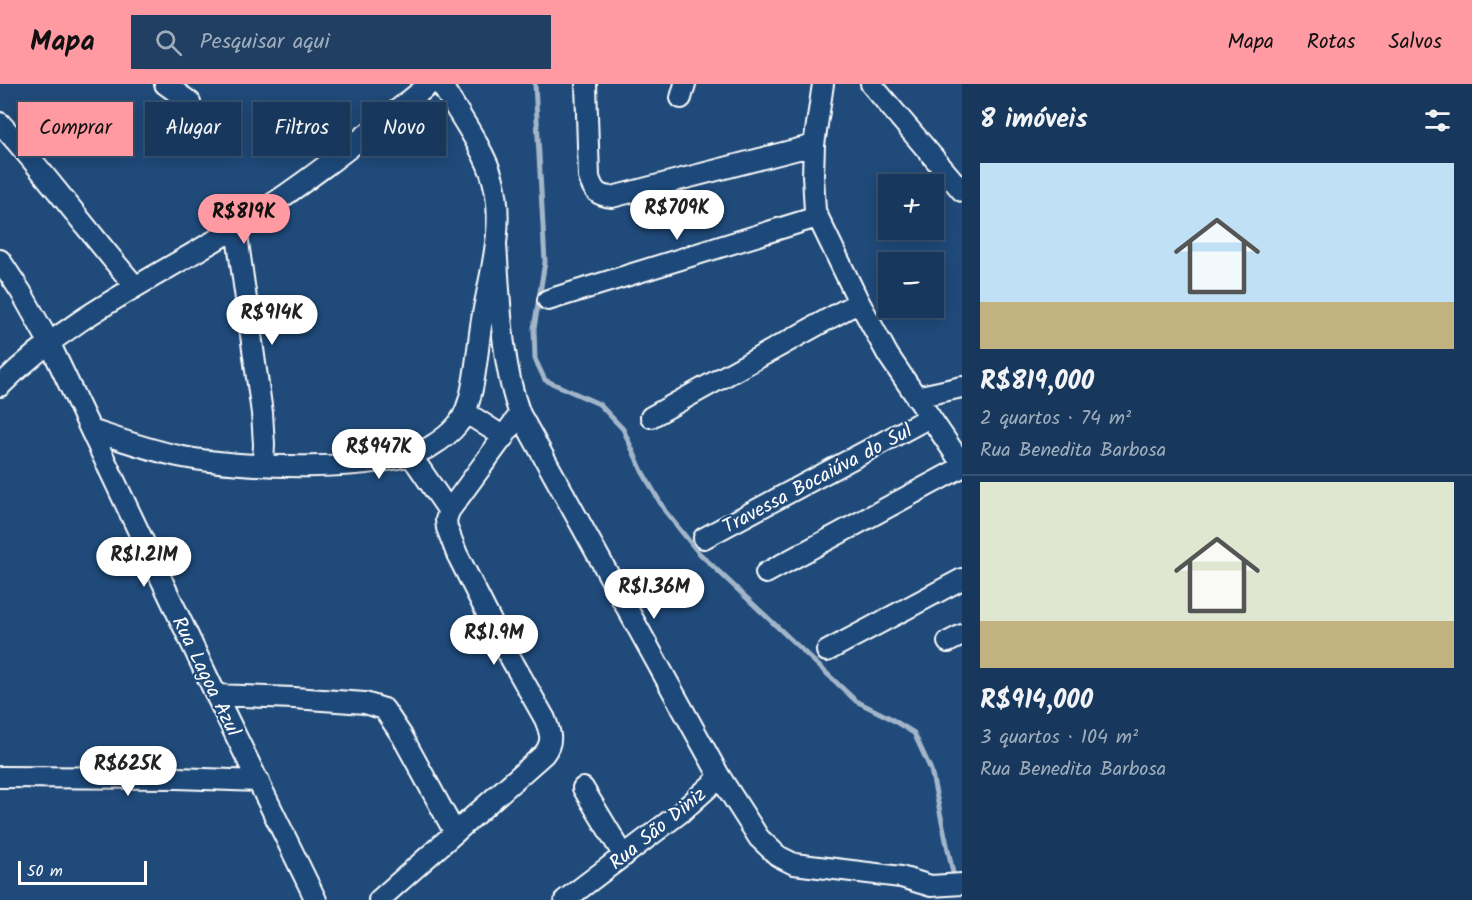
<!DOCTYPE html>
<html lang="pt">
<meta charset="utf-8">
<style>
body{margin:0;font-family:Kalam,sans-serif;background:#203f62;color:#f1f3f6;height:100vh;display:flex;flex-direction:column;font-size:22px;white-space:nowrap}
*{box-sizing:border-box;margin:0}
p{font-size:20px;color:#9eacbb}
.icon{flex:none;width:33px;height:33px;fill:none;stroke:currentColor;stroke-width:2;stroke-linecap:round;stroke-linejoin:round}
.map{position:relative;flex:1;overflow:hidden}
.panel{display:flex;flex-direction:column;background:#17385c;width:510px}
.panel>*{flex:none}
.top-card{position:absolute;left:18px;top:18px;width:570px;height:54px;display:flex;gap:12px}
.buttons{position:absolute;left:878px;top:90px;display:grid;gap:12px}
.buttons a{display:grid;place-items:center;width:66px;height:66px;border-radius:0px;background:#17385c;box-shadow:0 3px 15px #0003,0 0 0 2px #365272;font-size:30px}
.scale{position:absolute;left:18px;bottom:15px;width:129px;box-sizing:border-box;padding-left:6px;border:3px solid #fff;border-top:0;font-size:16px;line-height:21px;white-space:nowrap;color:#fff;-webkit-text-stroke:4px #1f4a7a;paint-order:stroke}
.price{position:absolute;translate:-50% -51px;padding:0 14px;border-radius:21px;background:#fff;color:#222;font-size:20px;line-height:39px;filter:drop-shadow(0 2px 3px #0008)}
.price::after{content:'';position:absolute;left:50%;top:36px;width:18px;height:14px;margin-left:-9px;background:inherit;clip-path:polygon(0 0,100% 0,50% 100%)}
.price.selected{background:#ff9aa2;color:#111}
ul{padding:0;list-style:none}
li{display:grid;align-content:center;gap:12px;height:318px;padding:0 18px}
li+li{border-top:2px solid #365272}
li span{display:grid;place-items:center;height:186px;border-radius:0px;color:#555}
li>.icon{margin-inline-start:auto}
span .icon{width:108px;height:108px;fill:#fffc;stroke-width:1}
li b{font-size:26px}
h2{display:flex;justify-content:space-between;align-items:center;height:72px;padding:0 18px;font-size:26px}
.tag{padding:0 21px;border-radius:0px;background:#17385c;box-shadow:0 3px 15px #0003,0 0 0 2px #365272;font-size:21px;line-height:54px}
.tag.selected{background:#ff9aa2;color:#111}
header{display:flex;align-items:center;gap:36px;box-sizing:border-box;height:84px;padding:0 30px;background:#ff9aa2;color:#111}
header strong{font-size:28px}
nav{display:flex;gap:33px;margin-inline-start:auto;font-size:21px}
.search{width:420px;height:54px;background:#203f62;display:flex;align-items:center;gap:15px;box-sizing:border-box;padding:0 21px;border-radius:0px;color:#9eacbb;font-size:22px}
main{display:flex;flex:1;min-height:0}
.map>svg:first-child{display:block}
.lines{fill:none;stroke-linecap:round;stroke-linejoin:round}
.stream{stroke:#a3b5c8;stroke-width:5}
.minor-casing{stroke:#fff;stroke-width:24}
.minor{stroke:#1f4a7a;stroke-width:20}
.labels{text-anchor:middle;stroke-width:4.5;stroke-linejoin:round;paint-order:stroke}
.street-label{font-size:20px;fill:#fff;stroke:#1f4a7a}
</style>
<header>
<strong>Mapa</strong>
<div class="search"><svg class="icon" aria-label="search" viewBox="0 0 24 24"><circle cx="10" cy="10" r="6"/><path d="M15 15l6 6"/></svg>Pesquisar aqui</div>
<nav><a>Mapa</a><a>Rotas</a><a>Salvos</a></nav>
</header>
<main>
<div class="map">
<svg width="962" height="816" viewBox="0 0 962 816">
<rect width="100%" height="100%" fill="#1f4a7a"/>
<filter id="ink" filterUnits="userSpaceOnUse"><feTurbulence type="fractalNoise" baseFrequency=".0167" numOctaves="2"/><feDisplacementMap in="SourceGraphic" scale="12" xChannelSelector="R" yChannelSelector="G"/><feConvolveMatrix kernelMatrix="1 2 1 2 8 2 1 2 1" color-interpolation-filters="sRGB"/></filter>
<g filter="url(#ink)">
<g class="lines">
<path class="stream" d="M 535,0 L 545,178 L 534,244 L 535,275 L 545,296 L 599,320 L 623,345 L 642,387 L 665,427 L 698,468 L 856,617 L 888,633 L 914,649 L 931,686 L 953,789"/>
<defs>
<path id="minor" d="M 165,0 L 190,18
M 586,0 L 589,93 C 593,107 598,112 612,113 L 814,61
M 823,0 L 814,61 L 813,91 L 815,127 L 859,218 L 888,271 L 962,380
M 871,0 L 962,107
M 681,14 L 685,0
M 0,39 C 47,91 89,149 135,202
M 236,144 L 262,329 L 264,360 L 263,381
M 496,161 C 500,214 501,280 520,330 L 720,693 L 759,754 L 778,772 L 794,780 L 901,793 L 931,802 L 962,800
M 0,176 L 21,208 L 49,258 L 216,611 L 316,816
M 548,216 L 817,133
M 0,302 C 68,233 156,194 237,143 C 305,101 367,50 430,0
M 916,313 L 962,303
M 465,328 L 504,353
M 651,333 L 859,218
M 91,346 C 121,356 152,367 183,373 C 240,384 379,390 430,363 C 440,357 451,349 458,340 C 476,319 477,259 483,230 C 491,187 505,140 493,96 C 486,68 456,26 441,0
M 410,370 L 449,427
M 704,454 L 930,333
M 766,489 L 962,383
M 948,558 L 962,551
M 827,567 L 962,495
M 216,611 L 294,614 L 365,619 L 384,625 L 402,652 L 455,749
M 0,693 L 177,694 L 259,697
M 583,704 L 624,772
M 379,816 L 544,670 C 554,657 550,648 545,635 L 502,559 L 457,470 L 447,444 L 446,436 L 449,427 L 520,330
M 565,816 L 680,729 L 720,693"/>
</defs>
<use href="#minor" class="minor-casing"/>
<use href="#minor" class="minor"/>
</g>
</g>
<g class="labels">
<g class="street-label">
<text transform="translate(817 394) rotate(-28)" y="7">Travessa Bocaiúva do Sul</text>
<text transform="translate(207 592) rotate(64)" y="7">Rua Lagoa Azul</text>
<text transform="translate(657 744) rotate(-39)" y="7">Rua São Diniz</text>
</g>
</g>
</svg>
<div class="buttons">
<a>+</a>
<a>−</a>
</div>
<div class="scale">50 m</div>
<b class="price" style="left:677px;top:157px">R$709K</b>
<b class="price selected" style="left:244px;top:161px">R$819K</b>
<b class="price" style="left:272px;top:262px">R$914K</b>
<b class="price" style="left:379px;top:396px">R$947K</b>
<b class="price" style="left:144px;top:504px">R$1.21M</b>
<b class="price" style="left:654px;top:536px">R$1.36M</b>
<b class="price" style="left:494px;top:582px">R$1.9M</b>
<b class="price" style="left:128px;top:713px">R$625K</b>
<div class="top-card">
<a class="tag selected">Comprar</a>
<a class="tag">Alugar</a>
<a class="tag">Filtros</a>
<a class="tag">Novo</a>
</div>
</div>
<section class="panel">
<h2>8 imóveis<svg class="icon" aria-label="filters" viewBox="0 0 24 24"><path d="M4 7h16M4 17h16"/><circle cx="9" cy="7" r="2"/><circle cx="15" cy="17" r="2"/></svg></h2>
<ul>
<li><span style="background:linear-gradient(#bfe0f5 75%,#c2b280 0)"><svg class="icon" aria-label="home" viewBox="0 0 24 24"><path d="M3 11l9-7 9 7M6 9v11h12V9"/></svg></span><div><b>R$819,000</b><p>2 quartos · 74 m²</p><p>Rua Benedita Barbosa</p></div></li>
<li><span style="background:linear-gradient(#dfe7d0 75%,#c2b280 0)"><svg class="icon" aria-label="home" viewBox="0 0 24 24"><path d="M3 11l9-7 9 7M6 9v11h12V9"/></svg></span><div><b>R$914,000</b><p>3 quartos · 104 m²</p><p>Rua Benedita Barbosa</p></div></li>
</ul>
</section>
</main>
